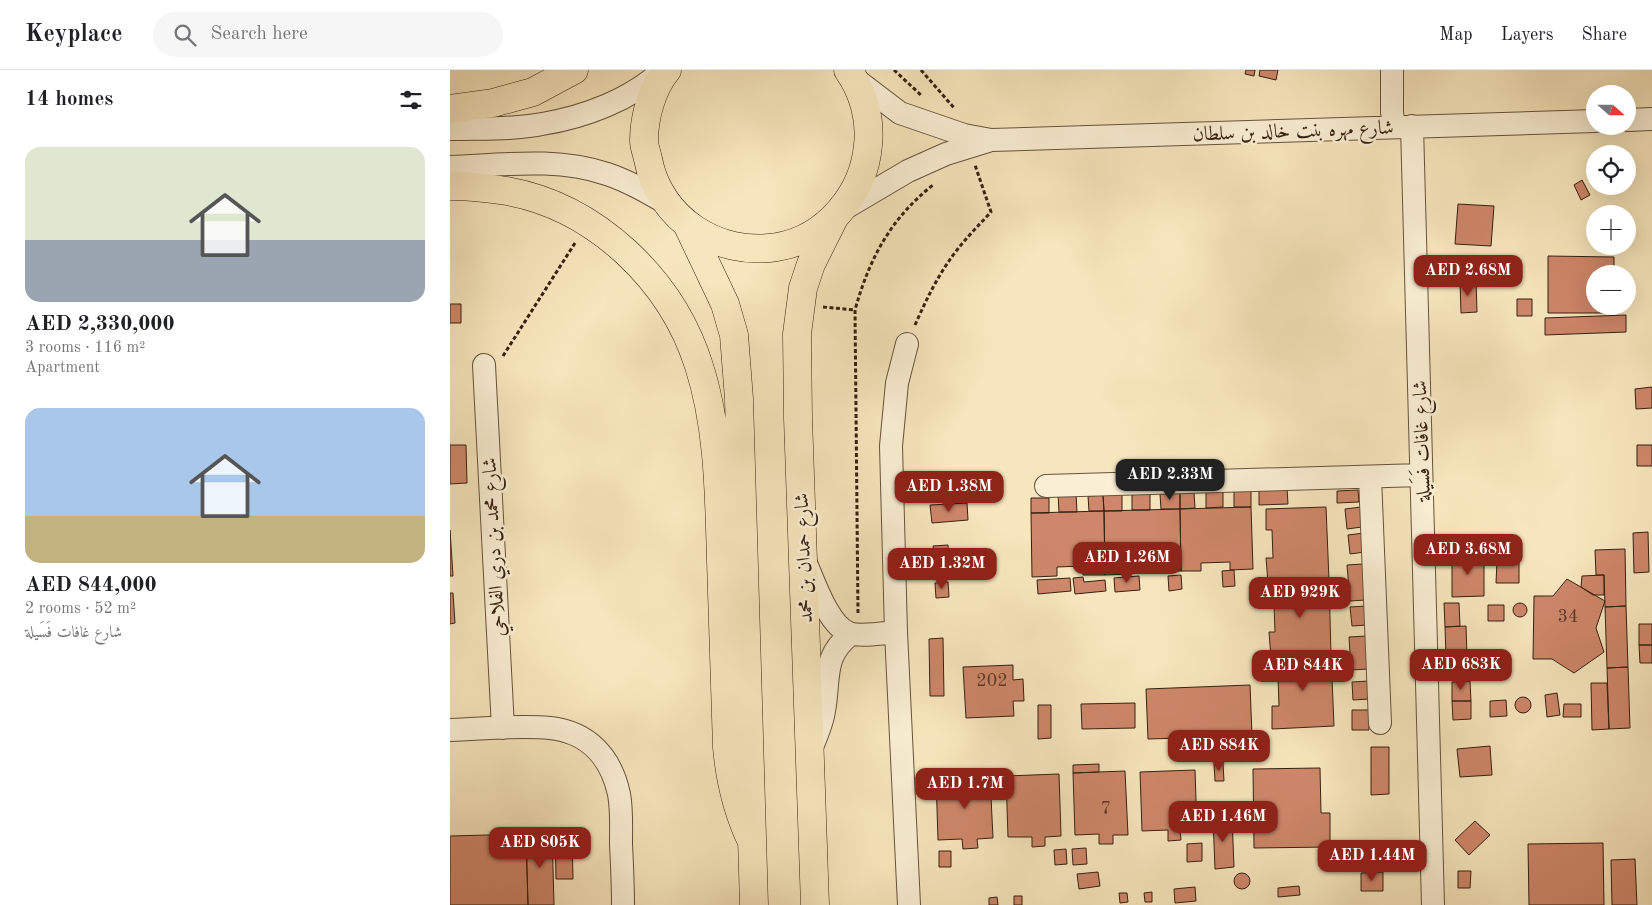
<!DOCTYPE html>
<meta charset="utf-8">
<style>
body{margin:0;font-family:"Old Standard TT",Amiri,serif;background:#f6f6f6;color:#202124;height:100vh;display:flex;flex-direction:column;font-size:19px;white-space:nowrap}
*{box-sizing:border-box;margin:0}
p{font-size:16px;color:#757577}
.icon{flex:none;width:28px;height:28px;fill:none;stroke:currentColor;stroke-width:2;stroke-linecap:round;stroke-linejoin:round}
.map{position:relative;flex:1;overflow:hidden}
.sheet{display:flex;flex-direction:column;background:#fff;width:450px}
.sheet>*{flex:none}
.needle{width:32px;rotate:111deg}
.controls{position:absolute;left:1136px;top:15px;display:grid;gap:10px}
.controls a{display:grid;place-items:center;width:50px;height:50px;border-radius:50%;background:#fff;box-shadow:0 5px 20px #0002;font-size:25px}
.price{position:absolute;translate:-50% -42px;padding:0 11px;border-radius:10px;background:#8f2418;color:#fff;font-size:16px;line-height:32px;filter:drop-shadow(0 1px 2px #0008)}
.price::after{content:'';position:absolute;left:50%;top:30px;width:15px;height:11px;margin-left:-8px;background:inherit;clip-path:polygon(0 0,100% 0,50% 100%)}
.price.selected{background:#222;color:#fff}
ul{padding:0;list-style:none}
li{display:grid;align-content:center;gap:10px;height:265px;padding:0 25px}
li span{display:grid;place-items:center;height:155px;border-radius:15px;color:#555}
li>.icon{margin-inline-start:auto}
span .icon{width:90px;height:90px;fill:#fffc;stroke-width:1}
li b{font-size:21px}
h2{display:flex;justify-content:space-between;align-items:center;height:60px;padding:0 25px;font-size:21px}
header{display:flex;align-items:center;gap:30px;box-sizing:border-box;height:70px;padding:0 25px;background:#fff;border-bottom:1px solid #e0e0e0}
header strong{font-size:24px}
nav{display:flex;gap:28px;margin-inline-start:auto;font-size:18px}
.search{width:350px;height:45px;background:#f6f6f6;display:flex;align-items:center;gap:12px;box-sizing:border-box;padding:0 18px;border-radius:28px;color:#757577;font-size:19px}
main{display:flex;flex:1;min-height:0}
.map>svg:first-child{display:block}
.building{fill:#ce876a;stroke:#372011}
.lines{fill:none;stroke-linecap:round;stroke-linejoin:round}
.minor-casing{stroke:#67523c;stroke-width:24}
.major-casing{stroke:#372011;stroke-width:29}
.path{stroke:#372011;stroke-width:3;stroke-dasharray:4 2.5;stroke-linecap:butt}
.minor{stroke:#faefd4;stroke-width:22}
.major{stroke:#f7e6bd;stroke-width:28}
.labels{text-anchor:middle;stroke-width:5;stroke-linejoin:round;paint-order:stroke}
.number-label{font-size:18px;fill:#5d3a27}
.street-label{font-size:20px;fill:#372011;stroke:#faefd4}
</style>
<header>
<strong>Keyplace</strong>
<div class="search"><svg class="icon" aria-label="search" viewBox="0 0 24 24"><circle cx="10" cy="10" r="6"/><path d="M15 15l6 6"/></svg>Search here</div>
<nav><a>Map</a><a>Layers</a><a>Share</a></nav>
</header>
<main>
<section class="sheet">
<h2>14 homes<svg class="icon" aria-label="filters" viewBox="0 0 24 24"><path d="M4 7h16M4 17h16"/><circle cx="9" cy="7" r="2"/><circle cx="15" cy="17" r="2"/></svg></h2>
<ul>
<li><span style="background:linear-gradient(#dfe7d0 60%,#9aa5b1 0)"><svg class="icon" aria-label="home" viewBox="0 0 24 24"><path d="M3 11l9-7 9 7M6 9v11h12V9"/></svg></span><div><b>AED 2,330,000</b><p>3 rooms · 116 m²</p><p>Apartment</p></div></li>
<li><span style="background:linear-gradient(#a9c7e8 70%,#c2b280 0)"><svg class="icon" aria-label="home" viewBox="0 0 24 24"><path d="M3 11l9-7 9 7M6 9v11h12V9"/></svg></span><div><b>AED 844,000</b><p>2 rooms · 52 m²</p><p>شارع غافات فَسَيلة</p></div></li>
</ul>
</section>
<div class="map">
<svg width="1202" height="835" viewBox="0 0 1202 835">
<rect width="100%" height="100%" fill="#f7e6bd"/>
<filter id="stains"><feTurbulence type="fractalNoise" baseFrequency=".004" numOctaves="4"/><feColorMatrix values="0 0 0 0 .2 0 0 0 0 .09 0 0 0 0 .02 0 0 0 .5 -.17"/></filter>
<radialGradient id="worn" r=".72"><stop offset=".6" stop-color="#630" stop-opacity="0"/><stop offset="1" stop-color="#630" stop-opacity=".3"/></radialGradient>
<path class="building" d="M 796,0 L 805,0 L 804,6 L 795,4 Z
M 810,0 L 828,0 L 826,10 L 809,6 Z
M 1132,110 L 1140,125 L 1131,130 L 1124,115 Z
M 1008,134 L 1044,136 L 1041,176 L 1005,174 Z
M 1098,186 L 1164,187 L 1164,204 L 1145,204 L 1145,236 L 1163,236 L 1163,243 L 1098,243 Z
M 1026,210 L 1027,242 L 1011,243 L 1010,211 Z
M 1067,229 L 1082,229 L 1082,246 L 1067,246 Z
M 0,234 L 11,234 L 11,253 L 0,253 Z
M 1176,245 L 1176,262 L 1095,265 L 1095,248 Z
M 1202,317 L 1202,338 L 1186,339 L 1185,319 Z
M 0,375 L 16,375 L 17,413 L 0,414 Z
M 1187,375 L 1202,375 L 1202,396 L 1187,396 Z
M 515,406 L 516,418 L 493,420 L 492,409 Z
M 773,418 L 773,437 L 756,438 L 756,419 Z
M 837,418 L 838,434 L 809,435 L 809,420 Z
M 908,420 L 909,432 L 887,433 L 887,421 Z
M 682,421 L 700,421 L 700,440 L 682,440 Z
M 784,421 L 801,421 L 801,437 L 784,437 Z
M 626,423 L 627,442 L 609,442 L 608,424 Z
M 730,423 L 730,439 L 711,439 L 710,424 Z
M 730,423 L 744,423 L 745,438 L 730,439 Z
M 672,424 L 672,441 L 654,441 L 653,425 Z
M 653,425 L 654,441 L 639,441 L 638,426 Z
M 581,428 L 599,428 L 599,443 L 581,443 Z
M 517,433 L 518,450 L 482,453 L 480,435 Z
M 801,437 L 803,499 L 780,500 L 780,492 L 751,493 L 751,501 L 731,501 L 730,439 Z
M 876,437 L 879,510 L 818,513 L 816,488 L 823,488 L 822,460 L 816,460 L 816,439 Z
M 911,437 L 912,457 L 897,459 L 895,439 Z
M 730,439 L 731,501 L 705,502 L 705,495 L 680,496 L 680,504 L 655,505 L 654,441 Z
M 654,441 L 655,505 L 633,505 L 633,496 L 607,497 L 607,506 L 582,507 L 581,443 Z
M 0,460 L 3,506 L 0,506 Z
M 1198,462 L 1199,502 L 1184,503 L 1183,463 Z
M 914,463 L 915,482 L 900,484 L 898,465 Z
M 1037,471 L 1069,471 L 1069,490 L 1037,491 Z
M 498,475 L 499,491 L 485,493 L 483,476 Z
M 1175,479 L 1176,536 L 1155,537 L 1154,505 L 1146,505 L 1145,480 Z
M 1002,486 L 1034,486 L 1034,526 L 1002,527 Z
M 1069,490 L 1069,513 L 1046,513 L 1047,491 Z
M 913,494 L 916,530 L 900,531 L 897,495 Z
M 784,500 L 785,516 L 773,517 L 772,501 Z
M 731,505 L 732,519 L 719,521 L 718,506 Z
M 1154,505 L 1154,525 L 1143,525 L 1131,517 L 1132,506 Z
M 689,506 L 690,520 L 665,522 L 664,508 Z
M 633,507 L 634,512 L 655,510 L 656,521 L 625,524 L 623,508 Z
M 620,508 L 621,521 L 588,524 L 587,510 Z
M 1117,509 L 1155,531 L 1146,558 L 1154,582 L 1124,603 L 1102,589 L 1083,589 L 1084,526 L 1103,526 Z
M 879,510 L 881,585 L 821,588 L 819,562 L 825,562 L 824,535 L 818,535 L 818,513 Z
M 498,512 L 499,527 L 486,528 L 485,513 Z
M 0,523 L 3,523 L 5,553 L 0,554 Z
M1063 540a7 7 0 1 1 14 0a7 7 0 1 1-14 0Z
M 994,533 L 1009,533 L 1010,556 L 995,557 Z
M 1038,535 L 1054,535 L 1054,551 L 1038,551 Z
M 916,536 L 917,555 L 902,556 L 900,537 Z
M 1176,536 L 1178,597 L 1157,598 L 1155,537 Z
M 1189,554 L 1202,554 L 1202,575 L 1189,575 Z
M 1016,556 L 1017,586 L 996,587 L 995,557 Z
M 916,566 L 918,599 L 901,600 L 899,567 Z
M 493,568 L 494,626 L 480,626 L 479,569 Z
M 1189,575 L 1202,575 L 1202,593 L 1190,593 Z
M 881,585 L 884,656 L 822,659 L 822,636 L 829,636 L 828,606 L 821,606 L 821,588 Z
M 996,587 L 1009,587 L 1010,601 L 997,602 Z
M 563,595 L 563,610 L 573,609 L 574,631 L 563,631 L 564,646 L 516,648 L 513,597 Z
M 1178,597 L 1180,658 L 1159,659 L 1157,598 Z
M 918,611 L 920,629 L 903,630 L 902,612 Z
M 1020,611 L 1021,631 L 1002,631 L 1002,612 Z
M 1141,613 L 1157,613 L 1159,659 L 1142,660 Z
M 800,615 L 802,666 L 698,669 L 696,619 Z
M 1107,623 L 1110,645 L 1097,647 L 1095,625 Z
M1065 635a8 8 0 1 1 16 0a8 8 0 1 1-16 0Z
M 1056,630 L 1057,646 L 1040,647 L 1040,631 Z
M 1002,631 L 1021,631 L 1021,649 L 1003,650 Z
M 685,633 L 685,658 L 632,659 L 631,634 Z
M 1114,634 L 1131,634 L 1131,647 L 1113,647 Z
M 588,635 L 601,635 L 601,668 L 588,669 Z
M 902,640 L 919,640 L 919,660 L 902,660 Z
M 1040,676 L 1042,705 L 1010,707 L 1007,679 Z
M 921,677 L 939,677 L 939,724 L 921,725 Z
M 773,693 L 774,711 L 765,711 L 764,694 Z
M 649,694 L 649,702 L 623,703 L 623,695 Z
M 870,698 L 871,743 L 880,743 L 880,777 L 804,778 L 803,699 Z
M 745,700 L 747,759 L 730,760 L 731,770 L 718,771 L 718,760 L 692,761 L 690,702 Z
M 675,701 L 678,765 L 663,765 L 663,774 L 649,774 L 649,764 L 625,765 L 623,703 Z
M 609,704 L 611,766 L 595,767 L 595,776 L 582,777 L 582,767 L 558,767 L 556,706 Z
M 540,706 L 543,768 L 527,769 L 528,778 L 513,779 L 512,769 L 488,770 L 486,708 Z
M 782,747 L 784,797 L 765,799 L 763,748 Z
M 1025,751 L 1040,765 L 1019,785 L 1005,770 Z
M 105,760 L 122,760 L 123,809 L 106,809 Z
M 102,763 L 104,835 L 78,835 L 76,764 Z
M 76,764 L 78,835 L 0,835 L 0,766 Z
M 752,773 L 752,791 L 737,792 L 737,774 Z
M 1153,773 L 1154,835 L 1079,835 L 1078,774 Z
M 636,778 L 637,794 L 623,795 L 622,779 Z
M 616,779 L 617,794 L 605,795 L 604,780 Z
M878 787a7 7 0 1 1 14 0a7 7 0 1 1-14 0Z
M 489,781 L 501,781 L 501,797 L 489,797 Z
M 1185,789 L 1187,835 L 1162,835 L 1161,790 Z
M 1008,801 L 1021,801 L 1020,818 L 1008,818 Z
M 648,802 L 650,816 L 629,819 L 627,804 Z
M 933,802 L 933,821 L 911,821 L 911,803 Z
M784 811a8 8 0 1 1 16 0a8 8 0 1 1-16 0Z
M 849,816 L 850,825 L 828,827 L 828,818 Z
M 745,817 L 746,831 L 725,833 L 724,819 Z
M 702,822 L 702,832 L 695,832 L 694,823 Z
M 669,823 L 677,823 L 678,832 L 670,833 Z
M 564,826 L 572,826 L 572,835 L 564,835 Z
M 547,827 L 548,835 L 539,835 L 539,828 Z"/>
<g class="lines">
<defs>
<path id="minor" d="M 942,0 L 942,42 L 944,57
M 404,8 L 450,43 L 514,65 L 541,70 L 1145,51
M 1178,50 L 1202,49
M 962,56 L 983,835
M 0,59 C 30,58 62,60 92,54 C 135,47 180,30 213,0
M 0,97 C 53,95 106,87 157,104 C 178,111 197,122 216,133
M 392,140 L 458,101 L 496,84 L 538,71
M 457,274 L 447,313 L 441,376 L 446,562 L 459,835
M 34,295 L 53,658
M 920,407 L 930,653
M 596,416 L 971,405
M 355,491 C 364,511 378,555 399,563 C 410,567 435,563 446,562
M 0,660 C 33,659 67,655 100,658 C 138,662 161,687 169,724 C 172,740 171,757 171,774 C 172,794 173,815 173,835
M 362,677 C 367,665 372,654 374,641 C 380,609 372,586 401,564"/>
<path id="major" d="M 217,0 C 202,18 194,47 194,71 C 194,77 197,83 198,89 C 209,149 268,187 327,177 C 377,169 414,123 418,75 C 421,49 413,21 398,0
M 0,39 L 43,33 L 83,22 L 124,0
M 0,116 C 19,116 38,118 57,121 C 146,137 222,210 249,296 C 269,358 269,426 271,491 C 273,553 275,615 277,677 C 280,711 287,741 302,772
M 238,156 L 275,234 L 284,265 L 289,329 L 304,835
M 365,835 L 348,348 L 347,264 L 353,218 L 361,194 L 384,148"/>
</defs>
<use href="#minor" class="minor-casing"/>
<use href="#major" class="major-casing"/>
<path class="path" d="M 444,0 L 472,26
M 471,0 L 505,39
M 373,237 L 405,240
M 465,255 C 477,228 489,203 507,180 C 517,167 529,155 541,142 L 525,95
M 53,286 L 125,173
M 408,543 L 405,240 C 419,189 441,148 483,115"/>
<use href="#minor" class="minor"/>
<use href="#major" class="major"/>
</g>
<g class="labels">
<g class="number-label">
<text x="1118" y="552">34</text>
<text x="542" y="616">202</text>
<text x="656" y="744">7</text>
</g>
<g class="street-label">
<text transform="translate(843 60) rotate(-2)" y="7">شارع مهره بنت خالد بن سلطان</text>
<text transform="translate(971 371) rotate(-92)" y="7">شارع غافات فَسَيلة</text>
<text transform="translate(43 477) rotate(-93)" y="7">شارع محمد بن دري الفلاحي</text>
<text transform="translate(353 488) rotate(-92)" y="7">شارع حمدان بن محمد</text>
</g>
</g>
<rect width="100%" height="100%" filter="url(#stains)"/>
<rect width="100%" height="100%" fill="url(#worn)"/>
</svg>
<div class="controls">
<a><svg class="needle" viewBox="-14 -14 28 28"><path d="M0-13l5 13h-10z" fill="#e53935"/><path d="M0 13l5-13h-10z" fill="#757577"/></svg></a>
<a><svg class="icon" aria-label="locate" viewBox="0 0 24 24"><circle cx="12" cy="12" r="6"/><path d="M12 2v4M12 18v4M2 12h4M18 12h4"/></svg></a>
<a>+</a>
<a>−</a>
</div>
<b class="price" style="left:1018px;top:227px">AED 2.68M</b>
<b class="price selected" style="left:720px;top:431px">AED 2.33M</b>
<b class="price" style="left:499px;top:443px">AED 1.38M</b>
<b class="price" style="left:1018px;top:506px">AED 3.68M</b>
<b class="price" style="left:677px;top:514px">AED 1.26M</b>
<b class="price" style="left:492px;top:520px">AED 1.32M</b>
<b class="price" style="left:850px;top:549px">AED 929K</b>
<b class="price" style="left:1011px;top:621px">AED 683K</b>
<b class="price" style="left:853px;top:622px">AED 844K</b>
<b class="price" style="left:769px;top:702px">AED 884K</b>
<b class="price" style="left:515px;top:740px">AED 1.7M</b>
<b class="price" style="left:773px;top:773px">AED 1.46M</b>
<b class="price" style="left:90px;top:799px">AED 805K</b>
<b class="price" style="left:922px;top:812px">AED 1.44M</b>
</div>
</main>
